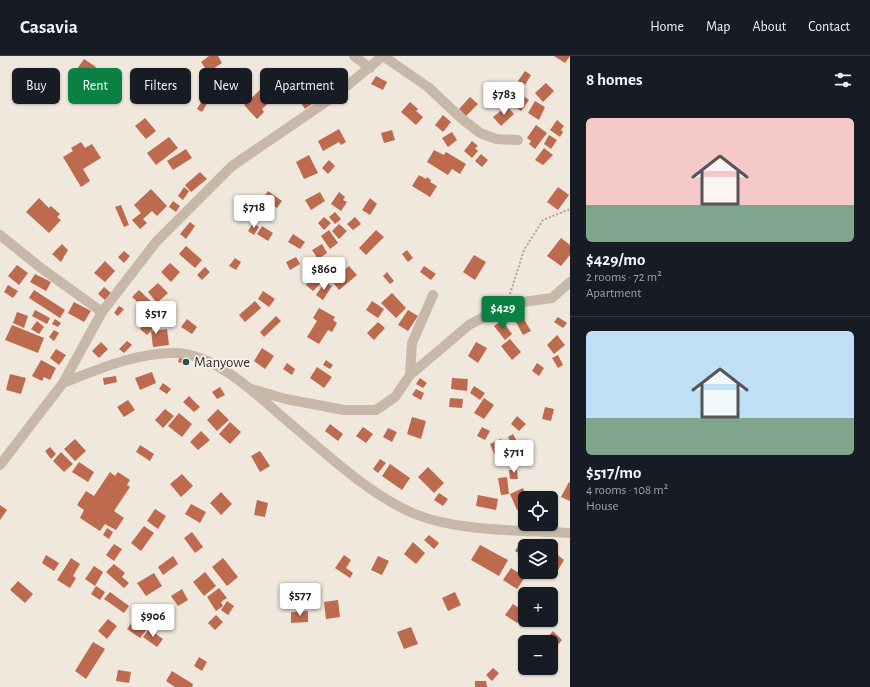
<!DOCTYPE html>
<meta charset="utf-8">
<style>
body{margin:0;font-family:"Alegreya Sans",sans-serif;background:#242831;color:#f1f3f6;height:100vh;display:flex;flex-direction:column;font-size:15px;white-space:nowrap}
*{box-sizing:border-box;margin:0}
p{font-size:13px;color:#9ea1a6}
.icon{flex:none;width:22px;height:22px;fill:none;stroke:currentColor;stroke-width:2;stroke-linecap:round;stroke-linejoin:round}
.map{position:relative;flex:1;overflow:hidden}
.sheet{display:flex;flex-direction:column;background:#171b24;width:300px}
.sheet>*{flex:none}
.guide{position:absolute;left:12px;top:12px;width:380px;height:36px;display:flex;gap:8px}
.tools{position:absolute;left:518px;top:435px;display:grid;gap:8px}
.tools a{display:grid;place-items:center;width:40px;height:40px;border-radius:6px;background:#171b24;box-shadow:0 1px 3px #0004;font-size:20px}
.price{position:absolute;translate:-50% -34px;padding:0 9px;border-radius:4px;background:#fff;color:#222;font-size:13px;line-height:26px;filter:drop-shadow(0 1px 2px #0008)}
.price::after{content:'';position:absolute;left:50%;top:24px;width:12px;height:9px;margin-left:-6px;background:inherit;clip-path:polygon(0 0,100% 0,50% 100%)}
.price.on{background:#0b8043;color:#fff}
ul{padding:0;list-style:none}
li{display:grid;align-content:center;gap:8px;height:212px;padding:0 16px}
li+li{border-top:1px solid #363941}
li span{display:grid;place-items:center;height:124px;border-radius:6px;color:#555}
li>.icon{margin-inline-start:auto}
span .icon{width:72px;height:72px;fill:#fffc;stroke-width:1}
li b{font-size:17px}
h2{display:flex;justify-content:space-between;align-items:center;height:48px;padding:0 16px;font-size:17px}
.tag{padding:0 14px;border-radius:6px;background:#171b24;box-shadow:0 1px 3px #0004;font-size:14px;line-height:36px}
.tag.on{background:#0b8043;color:#fff}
header{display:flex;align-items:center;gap:24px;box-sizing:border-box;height:56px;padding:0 20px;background:#171b24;border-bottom:1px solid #363941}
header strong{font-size:19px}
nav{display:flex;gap:22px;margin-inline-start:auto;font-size:14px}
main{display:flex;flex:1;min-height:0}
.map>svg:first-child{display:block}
.building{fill:#bd6a4f}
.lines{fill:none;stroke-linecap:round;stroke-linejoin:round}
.path{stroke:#b3a294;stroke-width:2;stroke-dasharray:2 2;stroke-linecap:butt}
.street{stroke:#c8b8aa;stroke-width:10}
.poi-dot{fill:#225154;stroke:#f8f2ea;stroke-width:1.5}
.labels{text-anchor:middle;stroke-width:3.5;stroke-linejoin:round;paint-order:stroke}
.poi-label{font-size:15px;fill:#362d29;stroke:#f8f2ea;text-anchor:start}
</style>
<header>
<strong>Casavia</strong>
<nav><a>Home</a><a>Map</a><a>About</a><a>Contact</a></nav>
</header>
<main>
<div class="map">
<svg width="570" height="631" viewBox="0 0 570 631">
<rect width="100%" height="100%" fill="#f0e8dd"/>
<path class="building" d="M 209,0 L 218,0 L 222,7 L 208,16 L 201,6 Z
M 554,0 L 570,0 L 565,7 Z
M 84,3 L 96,11 L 89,22 L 92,24 L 86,34 L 70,23 Z
M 27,12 L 40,21 L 35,28 L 32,25 L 25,35 L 16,29 Z
M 525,15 L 531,19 L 525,29 L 518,25 Z
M 376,20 L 387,26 L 383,34 L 371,28 Z
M 546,27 L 554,35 L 543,46 L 535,37 Z
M 261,33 L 271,45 L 262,53 L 264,56 L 257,63 L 244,49 Z
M 320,33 L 324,39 L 305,53 L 301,47 Z
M 522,39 L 529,44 L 521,55 L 514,50 Z
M 470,41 L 478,48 L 466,60 L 459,53 Z
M 203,43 L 208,46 L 202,56 L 197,53 Z
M 535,45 L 545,51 L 539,64 L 528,57 Z
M 410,46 L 418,53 L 416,55 L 423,61 L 416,69 L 401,56 Z
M 507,50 L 514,58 L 501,70 L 493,61 Z
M 443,59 L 451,66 L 443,76 L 435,69 Z
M 145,62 L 156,75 L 146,83 L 135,70 Z
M 557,64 L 564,70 L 561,74 L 563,76 L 560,81 L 550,74 Z
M 536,69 L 547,77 L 535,93 L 529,88 L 531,85 L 527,82 Z
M 339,73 L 346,86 L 341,89 L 339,86 L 323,95 L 318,85 Z
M 392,74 L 395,84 L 384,87 L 381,77 Z
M 452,76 L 457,84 L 448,91 L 442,82 Z
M 549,79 L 557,84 L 551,93 L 544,88 Z
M 169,81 L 178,92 L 156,109 L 147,97 Z
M 472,85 L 478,90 L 475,92 L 478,95 L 472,102 L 464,95 Z
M 81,86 L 85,92 L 92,88 L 101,102 L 83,113 L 90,125 L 81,131 L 63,101 L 73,95 L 71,92 Z
M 544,92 L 553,99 L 543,109 L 535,104 Z
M 186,93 L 192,102 L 173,114 L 167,105 Z
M 434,94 L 444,99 L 446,96 L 466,108 L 460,118 L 452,113 L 448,119 L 427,106 Z
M 481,98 L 488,104 L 482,111 L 475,105 Z
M 309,99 L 318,117 L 304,123 L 296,106 Z
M 329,104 L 335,110 L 328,118 L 322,112 Z
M 200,116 L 207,123 L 191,136 L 185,129 Z
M 419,119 L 426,123 L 427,121 L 431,124 L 430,126 L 437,130 L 430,141 L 412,130 Z
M 184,131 L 189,135 L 183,144 L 178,140 Z
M 558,131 L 569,139 L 558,154 L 547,146 Z
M 151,133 L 167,150 L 157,160 L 152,155 L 143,163 L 147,167 L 140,173 L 132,164 L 141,157 L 134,149 Z
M 268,135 L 282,145 L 277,152 L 263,142 Z
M 320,136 L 325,145 L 311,154 L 305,144 Z
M 339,136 L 345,141 L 343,144 L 347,146 L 341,155 L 331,148 Z
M 39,142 L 49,152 L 51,150 L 60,158 L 57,161 L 61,164 L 49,177 L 26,156 Z
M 370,142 L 377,148 L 370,159 L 362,154 Z
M 173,145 L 180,150 L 176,156 L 169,151 Z
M 121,149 L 129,169 L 124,171 L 115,151 Z
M 335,156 L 341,163 L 335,168 L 329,161 Z
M 324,161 L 331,167 L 324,174 L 318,167 Z
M 355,161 L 361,168 L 353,174 L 347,168 Z
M 190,166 L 195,170 L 186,183 L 180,178 Z
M 253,167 L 259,171 L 254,179 L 248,175 Z
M 339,168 L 347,175 L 339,183 L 332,175 Z
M 262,170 L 273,177 L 268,185 L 257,178 Z
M 329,174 L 338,187 L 330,193 L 321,180 Z
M 376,174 L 384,181 L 366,199 L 359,192 Z
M 293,178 L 305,186 L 300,193 L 288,186 Z
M 561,182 L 570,189 L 570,199 L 561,210 L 547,200 Z
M 62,188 L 68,194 L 61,206 L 52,198 Z
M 322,188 L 327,197 L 318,203 L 312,194 Z
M 186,190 L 202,204 L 195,212 L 179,198 Z
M 407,194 L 413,202 L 408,206 L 402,198 Z
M 124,195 L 130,200 L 124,207 L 118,201 Z
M 474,199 L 486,206 L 475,224 L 463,216 Z
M 296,201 L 300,208 L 290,214 L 286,206 Z
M 235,202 L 241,206 L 236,214 L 229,210 Z
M 105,205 L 115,215 L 105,226 L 94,217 Z
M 170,207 L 180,216 L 171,226 L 161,216 Z
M 17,209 L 28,217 L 19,229 L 8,220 Z
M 349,210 L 357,219 L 339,234 L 332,225 Z
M 424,210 L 436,218 L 431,224 L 420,216 Z
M 205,211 L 210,216 L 202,224 L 197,219 Z
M 325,211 L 333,217 L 328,224 L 320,218 Z
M 387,216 L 394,225 L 390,228 L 383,220 Z
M 35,218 L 51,226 L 46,235 L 30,226 Z
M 316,218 L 323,225 L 313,235 L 306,229 Z
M 325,226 L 332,230 L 323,244 L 316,239 Z
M 158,227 L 168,237 L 157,247 L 148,236 Z
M 8,229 L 18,235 L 13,242 L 4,236 Z
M 104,231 L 111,237 L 105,244 L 98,238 Z
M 34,234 L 65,254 L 60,262 L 29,242 Z
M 139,234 L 158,252 L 152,259 L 132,241 Z
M 263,235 L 275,243 L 269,251 L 258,243 Z
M 392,237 L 406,252 L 396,262 L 381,247 Z
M 255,245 L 261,252 L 245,266 L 239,259 Z
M 372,245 L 384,253 L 378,262 L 366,254 Z
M 74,246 L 91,255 L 84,266 L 68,257 Z
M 119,250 L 124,253 L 118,260 L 114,257 Z
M 319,252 L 335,261 L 333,264 L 337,267 L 332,276 L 328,274 L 319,288 L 307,281 L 317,265 L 313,262 Z
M 35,254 L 50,262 L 47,268 L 32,260 Z
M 408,254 L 418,260 L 408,275 L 398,269 Z
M 519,255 L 531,275 L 523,279 L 512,259 Z
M 17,256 L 28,260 L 24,272 L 13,267 Z
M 276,260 L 281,265 L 264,281 L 260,276 Z
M 558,261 L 567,267 L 563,272 L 554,266 Z
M 55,263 L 61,267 L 58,271 L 52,268 Z
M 187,263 L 197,271 L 192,278 L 181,271 Z
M 147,264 L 155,271 L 151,275 L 167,273 L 169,289 L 153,291 L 151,275 L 147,279 L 140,273 Z
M 502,264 L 512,278 L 505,284 L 494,270 Z
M 37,265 L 44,271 L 39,278 L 31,273 Z
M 378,266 L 385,272 L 374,284 L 367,277 Z
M 12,269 L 44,282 L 38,297 L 5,284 Z
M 54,274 L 59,277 L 54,285 L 49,281 Z
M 557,279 L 565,289 L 554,298 L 547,289 Z
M 510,283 L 521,296 L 512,304 L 501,290 Z
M 127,285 L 132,289 L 124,297 L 119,293 Z
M 101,286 L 108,293 L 99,302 L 92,295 Z
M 476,286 L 487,292 L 478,307 L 468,300 Z
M 262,292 L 274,300 L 265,313 L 254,305 Z
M 56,293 L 66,299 L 59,309 L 50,302 Z
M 558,299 L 563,309 L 558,312 L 552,302 Z
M 180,300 L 190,303 L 188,309 L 178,306 Z
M 41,304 L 56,312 L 50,324 L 44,321 L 42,325 L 32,320 Z
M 326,304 L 333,309 L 330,313 L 323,309 Z
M 287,307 L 295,313 L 292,319 L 283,313 Z
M 537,307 L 544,312 L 539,320 L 532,315 Z
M 317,311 L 332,321 L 324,332 L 310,322 Z
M 152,316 L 156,327 L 140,334 L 135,322 Z
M 10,318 L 26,322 L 21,338 L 6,334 Z
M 116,320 L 117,326 L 104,329 L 103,322 Z
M 420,322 L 427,327 L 423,332 L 416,328 Z
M 452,322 L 468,323 L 467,335 L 451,333 Z
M 163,327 L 171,333 L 167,338 L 159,333 Z
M 474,330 L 485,337 L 480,344 L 470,337 Z
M 220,331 L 225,339 L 217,343 L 212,336 Z
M 416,333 L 424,337 L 421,344 L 412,339 Z
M 189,340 L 200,351 L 194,356 L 183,346 Z
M 450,342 L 463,343 L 462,352 L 449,351 Z
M 484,342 L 494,349 L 484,363 L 474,357 Z
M 128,344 L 135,354 L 124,361 L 117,351 Z
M 545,351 L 554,353 L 551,365 L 542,363 Z
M 165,353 L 174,360 L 163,372 L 155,364 Z
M 218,353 L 229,364 L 217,375 L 207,364 Z
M 179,357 L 192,368 L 182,381 L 168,370 Z
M 517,360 L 526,368 L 519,375 L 511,368 Z
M 412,361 L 426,365 L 421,383 L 407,378 Z
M 230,366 L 241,376 L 230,388 L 219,378 Z
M 330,368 L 343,378 L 338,385 L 325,375 Z
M 363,371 L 373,378 L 366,387 L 356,380 Z
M 482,371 L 490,375 L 485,384 L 477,380 Z
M 388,372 L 397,376 L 392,386 L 383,381 Z
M 201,375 L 210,384 L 198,394 L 190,386 Z
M 513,378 L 521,393 L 515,396 L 508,381 Z
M 75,383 L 86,395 L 75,405 L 64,393 Z
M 501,383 L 507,397 L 496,402 L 490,388 Z
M 140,389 L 154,398 L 150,405 L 136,396 Z
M 50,391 L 56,398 L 51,403 L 45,395 Z
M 260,395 L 270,410 L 260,416 L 251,400 Z
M 61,396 L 73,408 L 64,416 L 53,405 Z
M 380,403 L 386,407 L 378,417 L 373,413 Z
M 79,406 L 94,416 L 88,426 L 72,416 Z
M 390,408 L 410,422 L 402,434 L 382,420 Z
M 428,411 L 444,427 L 434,437 L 418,421 Z
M 509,414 L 517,414 L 518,423 L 510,423 Z
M 110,416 L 115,420 L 118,416 L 130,424 L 127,429 L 130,431 L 114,455 L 124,462 L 116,474 L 105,468 L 100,475 L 80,462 L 84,454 L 77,449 L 86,435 L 94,440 Z
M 182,418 L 193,430 L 181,441 L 170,428 Z
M 507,421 L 509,438 L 501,439 L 498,422 Z
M 569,426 L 570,427 L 570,445 L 561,441 Z
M 523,432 L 527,442 L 525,442 L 525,450 L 517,454 L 510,438 Z
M 221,436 L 232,448 L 221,459 L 210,447 Z
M 439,437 L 448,443 L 443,450 L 434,444 Z
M 478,439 L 498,443 L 496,454 L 476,450 Z
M 257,444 L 268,447 L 265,461 L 254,459 Z
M 191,448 L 206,456 L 200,467 L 185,458 Z
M 0,449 L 7,454 L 0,464 Z
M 155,453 L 166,460 L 158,473 L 147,465 Z
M 144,470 L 154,477 L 141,495 L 131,487 Z
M 107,472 L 113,476 L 109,483 L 103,479 Z
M 192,476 L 203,491 L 195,497 L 184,482 Z
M 429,479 L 439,487 L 434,493 L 424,484 Z
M 521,485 L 529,490 L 525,490 L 525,501 L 515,495 Z
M 413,486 L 425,497 L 416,508 L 404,498 Z
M 114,488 L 122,493 L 114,505 L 106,499 Z
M 480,489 L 508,504 L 499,520 L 471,504 Z
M 555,497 L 564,504 L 558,514 L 551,510 L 551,503 Z
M 46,499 L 59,507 L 54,515 L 42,507 Z
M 344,499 L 351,504 L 346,512 L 353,517 L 350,522 L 335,512 Z
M 173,500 L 178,508 L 163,519 L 158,511 Z
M 378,500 L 389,505 L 382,519 L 371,514 Z
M 71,502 L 80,508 L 73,520 L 76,522 L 70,532 L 57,524 Z
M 223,502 L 238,521 L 227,530 L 212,511 Z
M 114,508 L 125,517 L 122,521 L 129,527 L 124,532 L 106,516 Z
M 94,510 L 103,516 L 95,530 L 85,523 Z
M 511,512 L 525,521 L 517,533 L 503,524 Z
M 205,516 L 216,530 L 204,540 L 193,526 Z
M 154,517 L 162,530 L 146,540 L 137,527 Z
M 18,525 L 33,538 L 25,547 L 10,534 Z
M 96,530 L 105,536 L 100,544 L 91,538 Z
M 219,532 L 227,542 L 221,546 L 223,550 L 216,555 L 207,541 Z
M 182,533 L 188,544 L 178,550 L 171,540 Z
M 110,536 L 129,550 L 124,557 L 104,543 Z
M 455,536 L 461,549 L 448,555 L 442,542 Z
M 338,544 L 340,561 L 326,563 L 324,546 Z
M 227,545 L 234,550 L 228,559 L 221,554 Z
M 513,548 L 525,556 L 517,567 L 505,559 Z
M 308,555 L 308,566 L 291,567 L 291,556 Z
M 216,559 L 223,566 L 215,574 L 208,567 Z
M 135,562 L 148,572 L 140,582 L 127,573 Z
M 108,563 L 117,570 L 107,583 L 98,575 Z
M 411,571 L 418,588 L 404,593 L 397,576 Z
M 149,573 L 163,583 L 157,591 L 143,581 Z
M 553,575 L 562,584 L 555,592 L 551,586 L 546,583 Z
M 93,586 L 105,593 L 86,623 L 75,615 Z
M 199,601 L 207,606 L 202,615 L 194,610 Z
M 493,612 L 499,617 L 492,625 L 486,619 Z
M 533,612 L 543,612 L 538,619 L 532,615 Z
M 118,614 L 131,616 L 129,627 L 116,625 Z
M 172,615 L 193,628 L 192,631 L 175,631 L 166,625 Z
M 475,625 L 486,625 L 487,631 L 475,631 Z"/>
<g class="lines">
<path class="path" d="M 510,238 L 524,194 L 543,164 L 570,153"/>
<path class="street" d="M 354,0 L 370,12
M 383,0 L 428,31 L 461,62 L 480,77 L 496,83 L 518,84
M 0,179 L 41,212 L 102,256
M 410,319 L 469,269 L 508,248 L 552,242 L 570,226
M 63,327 C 99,313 138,296 176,297 C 216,298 257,339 285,363 C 323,395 369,439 415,458 C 459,476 522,474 570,477
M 252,333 L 286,343 L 344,354 L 376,354 L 395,341 L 410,319 L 412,287 L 433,239
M 0,409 L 63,327 L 102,256 L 156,186 L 232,110 L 336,39 L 383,0"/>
</g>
<circle class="poi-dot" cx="186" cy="306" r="4"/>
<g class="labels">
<g class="poi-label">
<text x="194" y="311">Manyowe</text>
</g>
</g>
</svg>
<div class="tools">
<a><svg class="icon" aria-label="locate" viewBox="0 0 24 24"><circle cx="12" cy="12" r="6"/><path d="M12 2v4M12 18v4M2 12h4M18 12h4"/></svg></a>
<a><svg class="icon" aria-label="layers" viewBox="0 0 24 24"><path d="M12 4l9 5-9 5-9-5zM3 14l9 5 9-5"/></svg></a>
<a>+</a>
<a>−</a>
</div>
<b class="price" style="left:504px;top:60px">$783</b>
<b class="price" style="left:254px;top:173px">$718</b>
<b class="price" style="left:324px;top:235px">$860</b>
<b class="price on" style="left:503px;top:274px">$429</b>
<b class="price" style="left:156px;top:279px">$517</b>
<b class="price" style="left:514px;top:418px">$711</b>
<b class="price" style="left:300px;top:561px">$577</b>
<b class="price" style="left:153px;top:582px">$906</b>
<div class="guide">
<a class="tag">Buy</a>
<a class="tag on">Rent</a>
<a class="tag">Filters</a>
<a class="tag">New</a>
<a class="tag">Apartment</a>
</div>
</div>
<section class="sheet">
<h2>8 homes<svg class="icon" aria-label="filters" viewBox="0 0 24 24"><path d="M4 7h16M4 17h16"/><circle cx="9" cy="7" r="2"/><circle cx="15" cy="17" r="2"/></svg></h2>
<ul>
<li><span style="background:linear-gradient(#f6c9c9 70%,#7fa58c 0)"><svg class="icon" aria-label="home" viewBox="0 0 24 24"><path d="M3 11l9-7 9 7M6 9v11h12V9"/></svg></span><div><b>$429/mo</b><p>2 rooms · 72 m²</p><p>Apartment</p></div></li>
<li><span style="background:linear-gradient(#bfe0f5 70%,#7fa58c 0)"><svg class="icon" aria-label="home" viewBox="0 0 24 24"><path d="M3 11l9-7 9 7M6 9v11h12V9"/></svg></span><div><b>$517/mo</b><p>4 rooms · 108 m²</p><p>House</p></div></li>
</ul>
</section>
</main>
